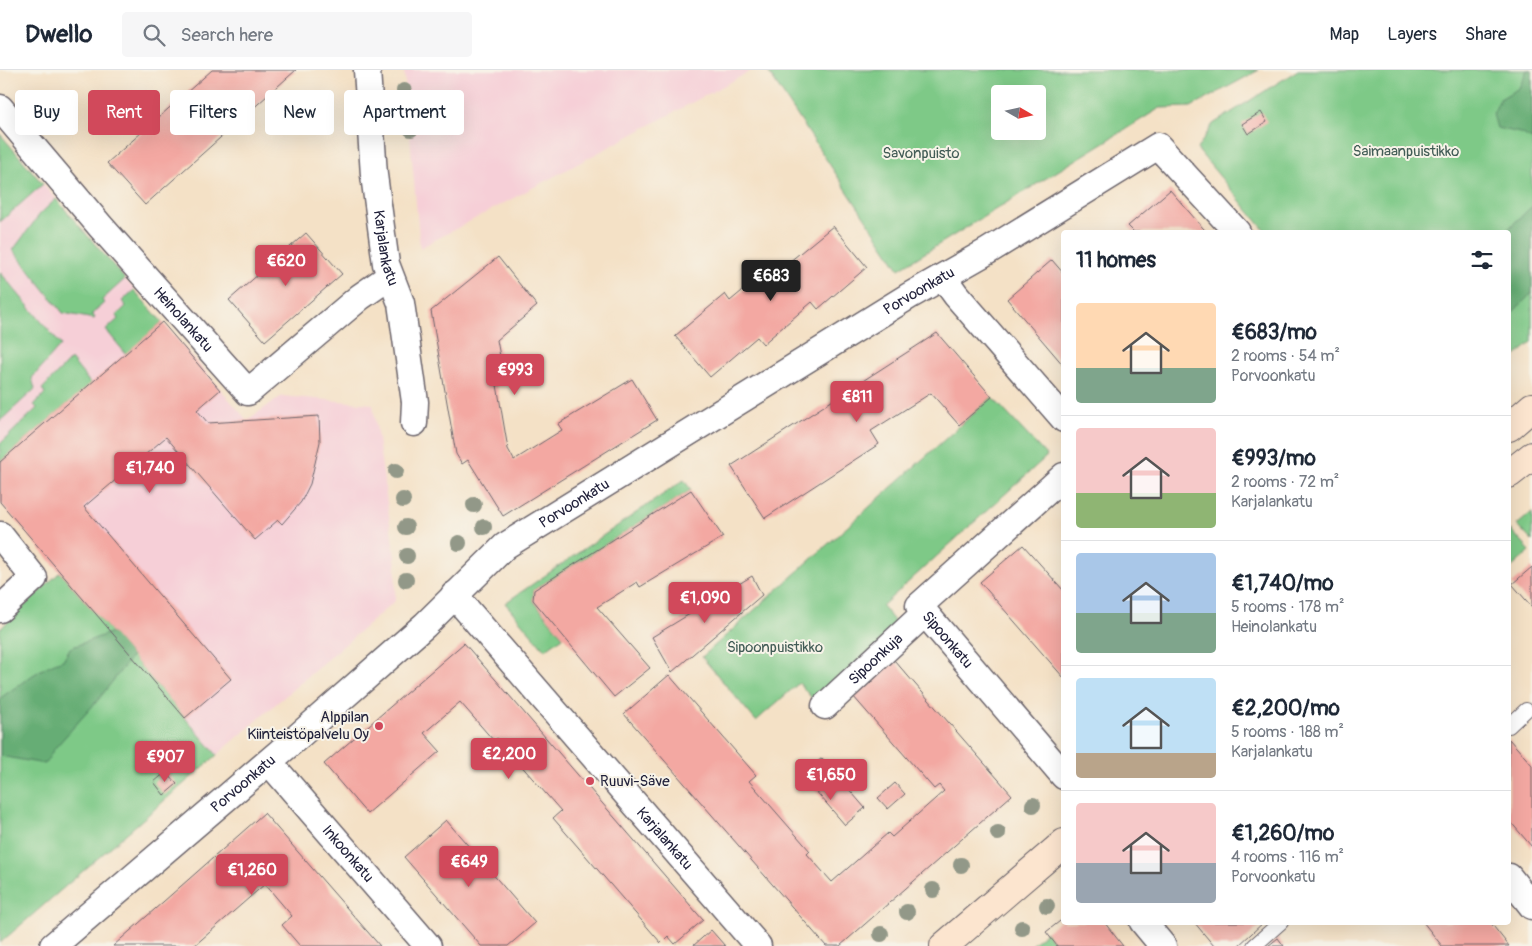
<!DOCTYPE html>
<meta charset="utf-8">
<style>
body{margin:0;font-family:Pangolin,sans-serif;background:#f6f6f7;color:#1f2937;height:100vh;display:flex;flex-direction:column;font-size:19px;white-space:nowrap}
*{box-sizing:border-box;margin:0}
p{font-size:16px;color:#747a83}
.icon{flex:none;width:28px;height:28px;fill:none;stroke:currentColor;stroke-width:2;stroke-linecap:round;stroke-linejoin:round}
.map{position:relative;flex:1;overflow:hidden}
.panel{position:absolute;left:1061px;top:160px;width:450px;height:695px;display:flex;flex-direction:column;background:#fff;border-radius:5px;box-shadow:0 5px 20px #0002}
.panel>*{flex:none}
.hud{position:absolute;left:15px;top:20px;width:475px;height:45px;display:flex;gap:10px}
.needle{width:32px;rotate:99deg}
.controls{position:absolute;left:991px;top:15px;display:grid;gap:10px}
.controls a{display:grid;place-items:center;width:55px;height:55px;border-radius:5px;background:#fff;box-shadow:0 5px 20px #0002;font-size:25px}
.price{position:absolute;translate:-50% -42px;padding:0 11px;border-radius:5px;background:#d1495b;color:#fff;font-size:16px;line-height:32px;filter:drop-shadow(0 1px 2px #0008)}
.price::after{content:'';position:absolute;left:50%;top:30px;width:15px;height:11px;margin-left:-8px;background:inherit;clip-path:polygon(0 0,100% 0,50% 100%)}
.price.on{background:#222;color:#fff}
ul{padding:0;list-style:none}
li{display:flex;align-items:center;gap:15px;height:125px;padding:0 15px}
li+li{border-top:1px solid #e0e1e3}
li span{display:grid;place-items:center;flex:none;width:140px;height:100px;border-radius:5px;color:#555}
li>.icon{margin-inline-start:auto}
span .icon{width:60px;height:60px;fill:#fffc;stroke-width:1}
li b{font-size:21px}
h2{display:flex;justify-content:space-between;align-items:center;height:60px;padding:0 15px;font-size:21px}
.pill{padding:0 18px;border-radius:5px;background:#fff;box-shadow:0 5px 20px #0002;font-size:18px;line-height:45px}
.pill.on{background:#d1495b;color:#fff}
header{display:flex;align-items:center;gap:30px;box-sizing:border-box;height:70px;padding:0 25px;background:#fff;border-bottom:1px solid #e0e1e3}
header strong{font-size:24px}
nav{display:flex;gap:28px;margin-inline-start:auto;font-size:18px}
.search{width:350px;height:45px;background:#f6f6f7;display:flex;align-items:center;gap:12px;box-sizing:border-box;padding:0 18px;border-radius:5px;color:#747a83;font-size:19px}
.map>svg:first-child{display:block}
.built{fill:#f6cfd7}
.green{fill:#7ec987;stroke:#507661;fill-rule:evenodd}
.forest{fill:#66ad74;stroke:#446858}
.building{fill:#f3a8a2}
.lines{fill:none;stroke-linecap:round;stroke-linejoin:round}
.lane-casing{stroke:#6c656c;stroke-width:16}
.street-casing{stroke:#6c656c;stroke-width:29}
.secondary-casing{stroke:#6c656c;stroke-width:30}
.lane{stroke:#fff;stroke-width:14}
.street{stroke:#fff;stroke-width:26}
.secondary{stroke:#fce5cf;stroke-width:28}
.tree{fill:#929888}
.poi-dot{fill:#d1495b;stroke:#f7f3e8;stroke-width:2}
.labels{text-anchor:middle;stroke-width:4;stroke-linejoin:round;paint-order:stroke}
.park-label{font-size:15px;fill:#425c56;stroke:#f7f3e8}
.street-label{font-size:15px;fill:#22223b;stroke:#f7f3e8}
.poi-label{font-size:15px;fill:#22223b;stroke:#f7f3e8;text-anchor:end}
</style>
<header>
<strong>Dwello</strong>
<div class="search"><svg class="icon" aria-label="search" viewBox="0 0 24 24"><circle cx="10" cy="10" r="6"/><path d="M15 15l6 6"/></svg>Search here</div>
<nav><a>Map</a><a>Layers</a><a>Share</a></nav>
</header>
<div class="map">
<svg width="1532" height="876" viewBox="0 0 1532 876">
<rect width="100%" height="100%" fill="#f7f3e8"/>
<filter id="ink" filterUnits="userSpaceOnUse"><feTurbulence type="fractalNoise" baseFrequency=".02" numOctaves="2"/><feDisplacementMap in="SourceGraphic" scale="10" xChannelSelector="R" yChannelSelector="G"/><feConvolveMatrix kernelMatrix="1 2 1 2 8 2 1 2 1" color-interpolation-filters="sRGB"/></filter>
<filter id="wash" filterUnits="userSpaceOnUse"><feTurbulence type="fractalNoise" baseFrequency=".0096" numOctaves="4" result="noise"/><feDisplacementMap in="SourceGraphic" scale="20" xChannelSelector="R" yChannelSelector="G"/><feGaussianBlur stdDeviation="1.12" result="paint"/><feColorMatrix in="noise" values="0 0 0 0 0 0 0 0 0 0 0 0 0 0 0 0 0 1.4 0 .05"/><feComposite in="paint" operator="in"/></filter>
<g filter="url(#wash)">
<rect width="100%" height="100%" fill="#f4e1c6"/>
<path class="built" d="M 404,0 L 753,0 L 420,178 Z
M 0,64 L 247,350 L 282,326 L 373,334 L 396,495 L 395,531 L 217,685 L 0,432 Z"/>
<path class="green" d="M 767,0 L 1259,0 L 1191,37 L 1160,38 L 899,199 ZM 1000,24 L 1038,24 L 1038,61 L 1000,61 Z
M 1298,0 L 1532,0 L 1532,272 L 1509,292 L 1509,162 L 1266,162 L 1197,79 L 1213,54 Z
M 0,64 L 43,114 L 0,152 Z
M 56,129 L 125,209 L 102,230 L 104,233 L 92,244 L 95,248 L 94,249 L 63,243 L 13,180 L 40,144 Z
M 0,202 L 61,275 L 32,308 L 35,319 L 0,351 Z
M 134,220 L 162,252 L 126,284 L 106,260 L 118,249 L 116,246 L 126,236 L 122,231 Z
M 71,289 L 91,314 L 0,392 L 0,374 L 37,338 L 34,335 L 45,323 L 42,319 Z
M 992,327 L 1047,386 L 882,536 L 900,558 L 815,632 L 799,613 L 756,651 L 702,587 Z
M 684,410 L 691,420 L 534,520 L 533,530 L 563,567 L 545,580 L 505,533 Z
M 1532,442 L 1532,471 L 1517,455 Z
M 1511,460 L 1530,481 L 1509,500 L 1509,462 Z
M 60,502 L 217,685 L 0,873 L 0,559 Z
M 1046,862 L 1057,876 L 1030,876 Z"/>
<path class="forest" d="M 1527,0 L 1532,0 L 1532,69 L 1520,63 L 1497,58 L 1493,44 L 1500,29 L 1519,18 Z
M 1532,136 L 1532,223 L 1509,246 L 1509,162 L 1505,162 Z
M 112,562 L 132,586 L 98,630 L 54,679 L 45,694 L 0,686 L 0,630 L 3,626 C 21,614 42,596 63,590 L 70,578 Z"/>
<g id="blocks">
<path class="building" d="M 212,0 L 296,0 L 145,135 L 107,93 Z
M 1261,42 L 1267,52 L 1248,64 L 1242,54 Z
M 1170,120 L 1203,158 L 1207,162 L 1134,162 L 1128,156 Z
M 833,156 L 867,197 L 818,239 L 812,232 L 763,274 L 757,267 L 710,307 L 675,266 L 725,224 L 730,231 L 778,191 L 783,197 Z
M 306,163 L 342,204 L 265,271 L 229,230 Z
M 498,187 L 537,236 L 497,270 L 505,314 L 497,315 L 508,379 L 514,390 L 562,360 L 558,354 L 632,309 L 657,350 L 503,446 L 468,390 L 462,394 L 456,384 L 431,241 Z
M 1052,190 L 1064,204 L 1064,296 L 1007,229 Z
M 162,252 L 220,320 L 197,340 L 208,353 L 319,346 L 320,372 L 310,414 L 301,432 L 282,454 L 278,450 L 255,470 L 166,367 L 84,437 L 231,609 L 185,648 L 0,432 L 0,392 Z
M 937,263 L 992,327 L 959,355 L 931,323 L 871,361 L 879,374 L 765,448 L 731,396 Z
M 691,420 L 723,467 L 640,517 L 637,512 L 597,537 L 650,598 L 614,627 L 533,530 L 534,520 Z
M 1023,475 L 1064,521 L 1064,608 L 980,512 Z
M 1532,497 L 1532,537 L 1512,514 Z
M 752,506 L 762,525 L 672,602 L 652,567 Z
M 464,573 L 703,850 L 675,874 L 668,866 L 661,873 L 553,748 L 561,741 L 497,668 L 494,671 L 460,632 L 424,663 L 440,681 L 367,744 L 324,694 Z
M 894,590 L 1012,725 L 840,876 L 826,876 L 624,644 L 669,605 L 756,705 L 749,711 L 810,781 L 807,784 L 832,812 L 888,763 L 892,767 L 944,721 L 939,715 L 934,719 L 853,626 Z
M 1509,669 L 1532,695 L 1532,777 L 1509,750 Z
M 822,688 L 865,738 L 845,755 L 802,705 Z
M 166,702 L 177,714 L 164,725 L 154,712 Z
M 895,713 L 905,724 L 888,739 L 878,728 Z
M 264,743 L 380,876 L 300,876 L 282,855 L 292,846 L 265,814 L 194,876 L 113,876 Z
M 446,750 L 535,853 L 508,876 L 481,876 L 404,787 Z
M 1064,848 L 1064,852 L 1104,852 L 1123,876 L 1057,876 L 1046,862 Z
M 1194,852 L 1264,852 L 1238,876 L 1214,876 Z
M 1423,852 L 1490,852 L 1509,876 L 1442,876 Z
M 711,860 L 725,876 L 693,876 Z
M 1278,868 L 1284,876 L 1268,876 Z"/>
</g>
</g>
<g filter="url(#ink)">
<use href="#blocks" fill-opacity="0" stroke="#6c656c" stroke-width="1"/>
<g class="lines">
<defs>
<path id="lane" d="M 1509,656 L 1526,640
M 1254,876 L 1281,852"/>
<g id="street">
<path id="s1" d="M 367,0 L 374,105 L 386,194 L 401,233 L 415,332 L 414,353"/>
<path id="s2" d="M 0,38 L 101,157 L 248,322 L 360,227 L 389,207"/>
<path d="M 943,207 L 956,225 L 1064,349"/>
<path id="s3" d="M 1064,406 L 919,536 L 1064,706"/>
<path d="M 0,465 L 34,508 L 0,539"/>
<path id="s4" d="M 454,525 L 758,876"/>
<path id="s5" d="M 825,636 L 925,543"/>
<path id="s6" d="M 269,692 L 428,876"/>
<path d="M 1509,807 L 1532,836"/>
<path d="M 1143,852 L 1163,876"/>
<path id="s7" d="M 53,876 L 301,664 L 425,555 L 505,476 L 909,226 L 988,181 L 1158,76 L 1237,162"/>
</g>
<path id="secondary" d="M 1509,357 L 1532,337
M 1509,404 L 1532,386
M 944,876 L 1064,773"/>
</defs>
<use href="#lane" class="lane-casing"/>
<use href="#street" class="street-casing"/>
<use href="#secondary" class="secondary-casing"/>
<use href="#lane" class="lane"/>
<use href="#street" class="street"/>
<use href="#secondary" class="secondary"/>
</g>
<g class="tree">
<circle cx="404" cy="21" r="8"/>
<circle cx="411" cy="59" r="8"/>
<circle cx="396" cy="401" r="8"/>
<circle cx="403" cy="430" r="8"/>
<circle cx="474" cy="435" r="8"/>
<circle cx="406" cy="457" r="8"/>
<circle cx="484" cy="457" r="8"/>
<circle cx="459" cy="473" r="8"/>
<circle cx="407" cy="486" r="8"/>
<circle cx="406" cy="510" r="8"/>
<circle cx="1033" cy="735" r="8"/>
<circle cx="998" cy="763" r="8"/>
<circle cx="961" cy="795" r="8"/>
<circle cx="933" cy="820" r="8"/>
<circle cx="1047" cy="836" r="8"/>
<circle cx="907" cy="842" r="8"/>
<circle cx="1022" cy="858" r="8"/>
<circle cx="881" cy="864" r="8"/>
</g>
</g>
<g class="poi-dot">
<circle cx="379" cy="656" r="5"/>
<circle cx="590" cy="711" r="5"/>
</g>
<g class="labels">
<g class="park-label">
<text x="1406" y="86">Saimaanpuistikko</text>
<text x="921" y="88">Savonpuisto</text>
<text x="775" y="582">Sipoonpuistikko</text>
</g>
<g class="street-label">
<text dy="5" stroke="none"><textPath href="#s1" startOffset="179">Karjalankatu</textPath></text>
<text dy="5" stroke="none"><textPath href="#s7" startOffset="1090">Porvoonkatu</textPath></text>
<text dy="5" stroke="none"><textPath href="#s2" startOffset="280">Heinolankatu</textPath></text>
<text dy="5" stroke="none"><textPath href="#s7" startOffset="685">Porvoonkatu</textPath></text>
<text dy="5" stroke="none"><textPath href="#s3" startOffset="239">Sipoonkatu</textPath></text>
<text dy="5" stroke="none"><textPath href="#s5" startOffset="69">Sipoonkuja</textPath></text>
<text dy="5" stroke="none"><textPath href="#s7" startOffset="250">Porvoonkatu</textPath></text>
<text dy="5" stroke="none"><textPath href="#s4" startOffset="322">Karjalankatu</textPath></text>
<text dy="5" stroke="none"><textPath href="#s6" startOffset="121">Inkoonkatu</textPath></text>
</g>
<g class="poi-label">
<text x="369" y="652">Alppilan<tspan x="369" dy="17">Kiinteistöpalvelu Oy</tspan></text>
<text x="600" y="716" text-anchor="start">Ruuvi-Säve</text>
</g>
</g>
</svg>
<div class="controls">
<a><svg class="needle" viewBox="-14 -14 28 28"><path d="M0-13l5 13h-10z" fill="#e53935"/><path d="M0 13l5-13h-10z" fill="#747a83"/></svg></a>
</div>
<b class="price" style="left:286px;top:217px">€620</b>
<b class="price on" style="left:771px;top:232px">€683</b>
<b class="price" style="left:515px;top:326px">€993</b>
<b class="price" style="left:857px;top:353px">€811</b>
<b class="price" style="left:150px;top:424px">€1,740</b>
<b class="price" style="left:705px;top:554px">€1,090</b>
<b class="price" style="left:509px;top:710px">€2,200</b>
<b class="price" style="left:165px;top:713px">€907</b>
<b class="price" style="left:831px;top:731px">€1,650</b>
<b class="price" style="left:469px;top:818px">€649</b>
<b class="price" style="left:252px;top:826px">€1,260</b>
<div class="hud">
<a class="pill">Buy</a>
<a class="pill on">Rent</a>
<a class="pill">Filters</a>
<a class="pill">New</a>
<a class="pill">Apartment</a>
</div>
<section class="panel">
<h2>11 homes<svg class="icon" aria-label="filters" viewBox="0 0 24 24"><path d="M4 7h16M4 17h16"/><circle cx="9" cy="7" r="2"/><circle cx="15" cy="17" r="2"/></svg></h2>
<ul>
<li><span style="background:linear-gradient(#ffd9b3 65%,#7fa58c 0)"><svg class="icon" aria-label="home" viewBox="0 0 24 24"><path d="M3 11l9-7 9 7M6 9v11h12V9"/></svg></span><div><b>€683/mo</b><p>2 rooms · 54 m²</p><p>Porvoonkatu</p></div></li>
<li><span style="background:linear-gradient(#f6c9c9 65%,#8fb573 0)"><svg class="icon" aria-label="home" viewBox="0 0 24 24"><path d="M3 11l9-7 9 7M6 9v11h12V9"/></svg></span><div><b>€993/mo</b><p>2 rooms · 72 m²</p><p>Karjalankatu</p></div></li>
<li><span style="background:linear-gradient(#a9c7e8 60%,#7fa58c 0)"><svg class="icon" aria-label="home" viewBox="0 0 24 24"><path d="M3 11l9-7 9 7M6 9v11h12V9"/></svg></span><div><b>€1,740/mo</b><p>5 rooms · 178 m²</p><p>Heinolankatu</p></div></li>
<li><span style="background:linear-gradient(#bfe0f5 75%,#b9a48a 0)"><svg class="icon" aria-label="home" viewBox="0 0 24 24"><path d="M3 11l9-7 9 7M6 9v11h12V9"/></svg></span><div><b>€2,200/mo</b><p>5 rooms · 188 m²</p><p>Karjalankatu</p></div></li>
<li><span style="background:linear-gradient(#f6c9c9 60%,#9aa5b1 0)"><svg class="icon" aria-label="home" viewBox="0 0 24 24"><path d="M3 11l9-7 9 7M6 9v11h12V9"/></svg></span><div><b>€1,260/mo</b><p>4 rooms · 116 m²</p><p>Porvoonkatu</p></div></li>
</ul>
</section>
</div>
